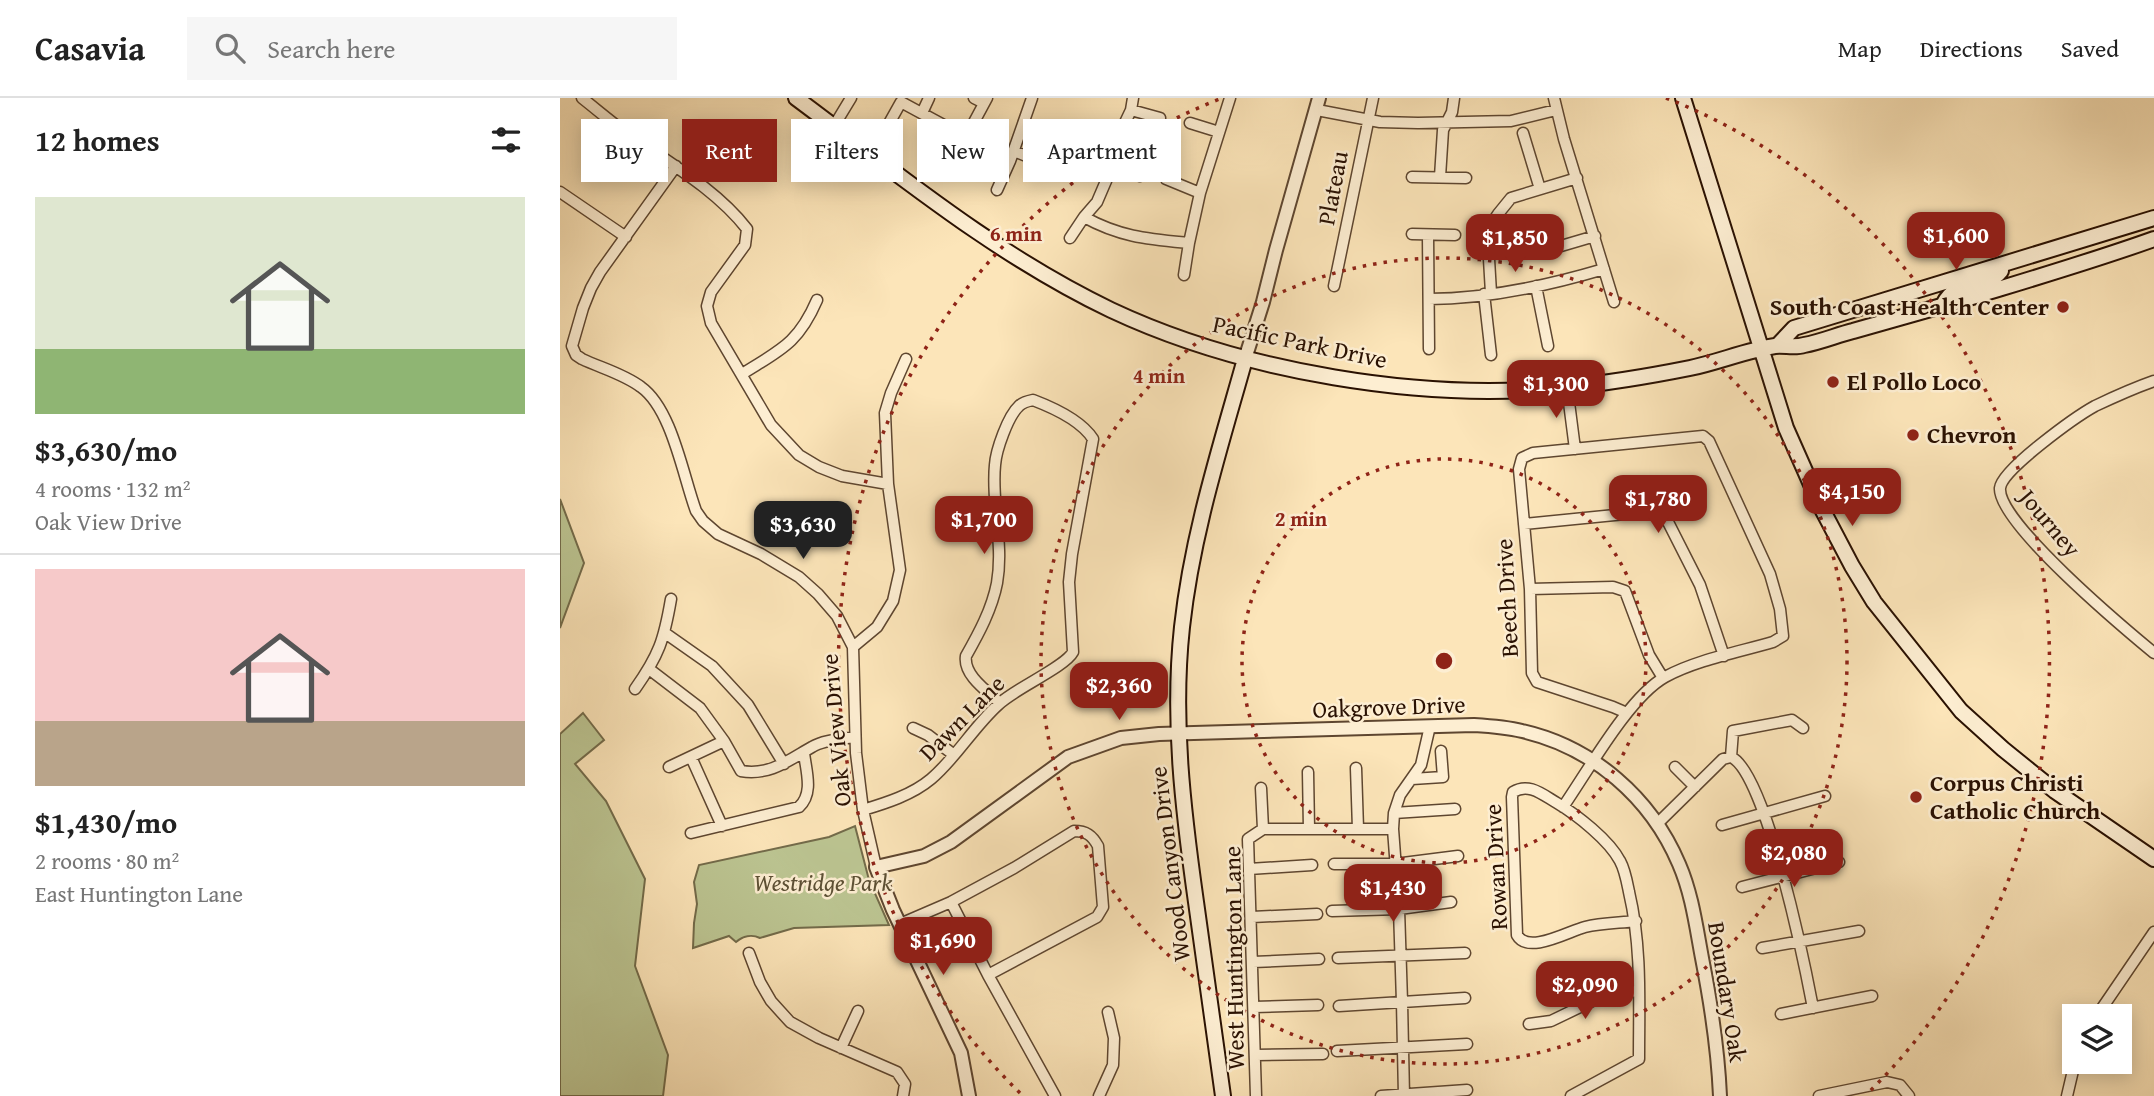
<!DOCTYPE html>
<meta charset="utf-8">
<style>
body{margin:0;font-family:"Gentium Book Plus",serif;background:#f6f6f6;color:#222;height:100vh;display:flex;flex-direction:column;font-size:26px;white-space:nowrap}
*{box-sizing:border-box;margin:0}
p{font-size:23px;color:#767676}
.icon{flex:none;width:38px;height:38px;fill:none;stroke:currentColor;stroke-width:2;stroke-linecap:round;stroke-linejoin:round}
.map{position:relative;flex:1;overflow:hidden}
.panel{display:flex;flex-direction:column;background:#fff;width:560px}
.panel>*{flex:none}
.banner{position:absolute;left:21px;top:21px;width:665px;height:63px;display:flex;gap:14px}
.buttons{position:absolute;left:1502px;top:906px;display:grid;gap:14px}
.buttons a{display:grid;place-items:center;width:70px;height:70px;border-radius:0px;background:#fff;box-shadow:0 4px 18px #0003;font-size:35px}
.price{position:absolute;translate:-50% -60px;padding:0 16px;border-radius:14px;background:#8f2418;color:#fff;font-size:23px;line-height:46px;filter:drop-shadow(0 2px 4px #0008)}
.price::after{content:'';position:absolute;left:50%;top:42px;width:21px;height:16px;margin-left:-10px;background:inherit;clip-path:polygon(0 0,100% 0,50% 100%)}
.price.selected{background:#222;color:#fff}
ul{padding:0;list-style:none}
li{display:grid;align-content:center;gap:14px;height:371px;padding:0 35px}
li+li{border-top:2px solid #e0e0e0}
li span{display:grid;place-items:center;height:217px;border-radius:0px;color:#555}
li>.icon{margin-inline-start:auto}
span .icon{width:126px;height:126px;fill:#fffc;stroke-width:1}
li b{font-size:30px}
h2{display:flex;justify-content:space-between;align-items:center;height:84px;padding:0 35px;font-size:30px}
.chip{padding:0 24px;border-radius:0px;background:#fff;box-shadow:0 4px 18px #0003;font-size:24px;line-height:63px}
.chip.selected{background:#8f2418;color:#fff}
header{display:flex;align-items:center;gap:42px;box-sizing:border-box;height:98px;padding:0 35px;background:#fff;border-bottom:2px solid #e0e0e0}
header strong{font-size:33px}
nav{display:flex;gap:38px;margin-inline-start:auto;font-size:24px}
.search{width:490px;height:63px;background:#f6f6f6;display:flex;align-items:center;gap:18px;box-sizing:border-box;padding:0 24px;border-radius:0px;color:#767676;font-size:26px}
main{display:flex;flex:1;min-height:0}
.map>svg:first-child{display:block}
.green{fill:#bcc592;stroke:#736b4a;stroke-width:2}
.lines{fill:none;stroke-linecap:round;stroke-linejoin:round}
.minor-casing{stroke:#5e4630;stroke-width:13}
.tertiary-casing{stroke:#5e4630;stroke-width:16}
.secondary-casing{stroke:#2a1102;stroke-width:18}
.minor{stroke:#fdeed2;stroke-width:10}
.tertiary{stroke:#fdeed2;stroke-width:12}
.secondary{stroke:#fdeed2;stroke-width:14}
.ring{fill:none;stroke:#8f2418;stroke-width:3.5;stroke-dasharray:3.5 7}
.poi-dot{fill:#8f2418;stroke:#fdeed2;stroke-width:2.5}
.labels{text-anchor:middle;stroke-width:5;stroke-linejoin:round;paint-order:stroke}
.street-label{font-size:24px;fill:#2a1102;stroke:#fdeed2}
.poi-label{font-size:24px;font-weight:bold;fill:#2a1102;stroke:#fdeed2;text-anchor:start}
.park-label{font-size:24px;font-style:italic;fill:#5d5034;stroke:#fdeed2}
.centre{fill:#8f2418;stroke:#fdeed2;stroke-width:3.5}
.ring-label{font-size:21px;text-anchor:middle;font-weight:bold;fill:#8f2418;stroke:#fdeed2;stroke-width:5;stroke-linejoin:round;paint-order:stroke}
</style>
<header>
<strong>Casavia</strong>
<div class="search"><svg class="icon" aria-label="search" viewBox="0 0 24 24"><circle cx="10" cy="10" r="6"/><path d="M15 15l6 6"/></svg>Search here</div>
<nav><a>Map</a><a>Directions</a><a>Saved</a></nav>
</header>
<main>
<section class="panel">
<h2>12 homes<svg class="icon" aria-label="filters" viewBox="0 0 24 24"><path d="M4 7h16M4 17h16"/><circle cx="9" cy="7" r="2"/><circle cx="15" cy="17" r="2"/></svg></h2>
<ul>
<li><span style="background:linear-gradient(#dfe7d0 70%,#8fb573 0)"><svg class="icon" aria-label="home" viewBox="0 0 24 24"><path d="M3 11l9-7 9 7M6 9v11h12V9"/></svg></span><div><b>$3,630/mo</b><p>4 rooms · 132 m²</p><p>Oak View Drive</p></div></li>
<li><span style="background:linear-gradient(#f6c9c9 70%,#b9a48a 0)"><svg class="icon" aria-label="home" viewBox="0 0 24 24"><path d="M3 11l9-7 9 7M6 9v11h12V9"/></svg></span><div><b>$1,430/mo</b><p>2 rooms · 80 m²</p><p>East Huntington Lane</p></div></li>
</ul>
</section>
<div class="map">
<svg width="1594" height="998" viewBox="0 0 1594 998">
<rect width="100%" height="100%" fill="#fce5b9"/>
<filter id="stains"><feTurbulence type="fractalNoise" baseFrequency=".00286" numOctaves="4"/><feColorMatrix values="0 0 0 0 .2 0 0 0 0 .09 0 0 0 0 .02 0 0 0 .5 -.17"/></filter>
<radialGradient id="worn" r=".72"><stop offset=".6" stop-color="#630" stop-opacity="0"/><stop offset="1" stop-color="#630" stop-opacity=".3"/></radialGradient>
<path class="green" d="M 0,401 L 24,465 L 0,530 Z
M 23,615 L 44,642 L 15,666 L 46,703 L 85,781 L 75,868 L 108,957 L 103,998 L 0,998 L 0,636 Z
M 295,728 L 309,782 L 329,827 L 234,830 L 200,840 C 192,836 183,838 176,844 L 169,838 L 133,850 L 134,825 L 137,806 L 134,784 L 139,767 L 269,739 Z"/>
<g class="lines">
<defs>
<path id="minor" d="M 22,0 C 36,11 50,23 65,34 C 106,63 156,91 187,131 L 185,147 L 151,194 L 147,208 L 151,225 L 211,327 L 239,357 L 259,369 L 282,378 L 328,386
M 414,0 L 424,5
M 573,0 L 571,12 L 561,33 L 552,69 L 537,104 L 524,119 C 560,139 588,141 629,145 L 640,95 L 670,0
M 994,0 L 1004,41 L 1054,204
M 571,12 L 600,20
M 757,12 L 820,24 L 858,25 L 951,23 L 996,12
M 362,15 L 369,0
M 630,25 L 659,34
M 274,28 L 291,0
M 327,29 L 341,4 L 450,63
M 963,35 L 980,91
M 406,39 L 427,0
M 454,53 L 481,64
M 116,68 L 40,174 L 31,190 L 23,210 L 12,248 L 16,257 L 22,261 C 41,270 64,276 81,289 C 112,311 123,378 136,413 L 143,423 L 158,436 L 201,456 L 239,479 L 258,496 L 277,518 L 293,549 L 296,655 L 303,712 L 316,769
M 552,69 L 580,78
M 852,79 L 906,80
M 880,79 L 883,32 L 892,14 L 894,0
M 606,81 L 640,95
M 437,92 L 450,63 L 472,0
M 0,94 L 66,139
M 852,136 L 895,137
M 868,137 L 869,251
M 510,140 L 524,119
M 967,152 L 984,153 L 1035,138
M 624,177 L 629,145
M 774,188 L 813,0
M 976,188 L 988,248
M 931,195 L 928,144 L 930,128 L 938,116 L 951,100 L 1017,80
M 924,196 L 931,257
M 869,201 C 925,201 990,187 1044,171
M 182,276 C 220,252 238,246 257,202
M 1594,283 C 1574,290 1554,299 1535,308 C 1517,318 1442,371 1440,390 C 1437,424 1565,531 1594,555
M 1007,289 L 1015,351
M 964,426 L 1095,413 L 1106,420 L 1140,487 L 1164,558
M 970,491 L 1053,489 L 1065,493 L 1089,557 L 1103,580
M 105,535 L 152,568 L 188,607 L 224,666
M 293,549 L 317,529 L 333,503 L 340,472 L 328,386 L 325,315 L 331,295 L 346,261
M 89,571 L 140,610 L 164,643 L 181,673 C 210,678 229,662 252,649 C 263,642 282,641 295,639
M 75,591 C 99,557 104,542 111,501
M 353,630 L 368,637 L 394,657
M 131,659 L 162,728
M 1171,659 L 1173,633 L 1232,622 L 1243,630
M 109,669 L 164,643
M 1115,669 L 1135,689
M 796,670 L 798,731
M 748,674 L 749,731
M 852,681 L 883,679 L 881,653
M 701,690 L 703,731
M 1003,709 C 1028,673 1069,599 1105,579 C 1136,562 1179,554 1213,544 L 1223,538 L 1220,511 L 1210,476 L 1149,343 L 1143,338 L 973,355 L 962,360 L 959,371 L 970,491 L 972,575 L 977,584 L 1053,609 L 1067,615
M 303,712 C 326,705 352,697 371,681 C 397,659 414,628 439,606 C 456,590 505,569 513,554 L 509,484 L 512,456 L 533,341 C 521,322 494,310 473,302 C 468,303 463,304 459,308 C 448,318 436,352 435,367 C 431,406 444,445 437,485 C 432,511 419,535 406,558 C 403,577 427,593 440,605
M 834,715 L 895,711
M 1098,725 L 1163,661 L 1171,659 C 1206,674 1245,868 1253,910
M 1162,727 L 1265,698
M 131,735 L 239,709 C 254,695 246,673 244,655
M 774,766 L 835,766 L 898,758
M 689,771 L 752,767
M 1182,789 L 1279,764
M 391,804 L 428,877 L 495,998
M 772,813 L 839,811 L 891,804
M 692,819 L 757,816
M 340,826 L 391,804 L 454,770 L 514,733 C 526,733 532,737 538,748 L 543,809 L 537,819 L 428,877
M 1202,850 L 1299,833
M 189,855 L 200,884 L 211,903 L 230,924 L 259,940 L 337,974 L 345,986 L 343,998
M 778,860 L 905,855
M 693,864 L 759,861
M 779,908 L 905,900
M 694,909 L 758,907
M 1221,916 L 1312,898
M 1536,919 L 1594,834
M 969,926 L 991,923 L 1049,895 L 1079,893
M 281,950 L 298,913
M 777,953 L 907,946
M 696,957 L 763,956
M 539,998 L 553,967 L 554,940 L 548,914
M 696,998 L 688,741 L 703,731 L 833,731
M 821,998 L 907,992
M 844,998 L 842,904 L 839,811 L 833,731 L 834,715 L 840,697 L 861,667 L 870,628
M 1011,998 L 1079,961 C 1079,905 1082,849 1069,794 C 1067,784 1065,772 1060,763 C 1049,742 1017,717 997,705 C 983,697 969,684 953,694 L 952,699 L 957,837 C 968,857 1009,833 1025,829 C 1041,825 1059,825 1076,823
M 1259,998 L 1327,984 L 1340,987 L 1349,998
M 1507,998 L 1515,964"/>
<path id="tertiary" d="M 685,261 L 703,204 L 716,152 L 759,0
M 409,998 L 401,955 L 333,812 L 316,769 L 364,758 L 391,744 L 508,659 L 561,640 L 599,636 L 914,627 C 930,628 946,629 962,633 C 1033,649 1091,700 1119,766 C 1132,796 1136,828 1142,860 C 1151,906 1158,952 1160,998"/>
<path id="secondary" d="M 236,0 C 338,76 436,157 551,212 C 683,274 862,304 1007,289 C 1048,285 1090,278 1130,270 C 1159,264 1187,252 1215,248 C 1225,247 1235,250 1244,247 C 1261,244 1277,237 1293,233 C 1329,223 1364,213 1399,203 C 1464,183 1530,164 1594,141
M 1123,0 L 1226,330 L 1261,409 L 1292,468 L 1314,504 L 1401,613 L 1443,651 L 1495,693 L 1594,761
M 1383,207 C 1396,179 1426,192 1441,173
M 1218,247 L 1234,230 L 1594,120
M 663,998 C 654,933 645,868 636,804 C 623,712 612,621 622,529 C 632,437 660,350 685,261"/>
</defs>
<use href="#minor" class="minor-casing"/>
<use href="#tertiary" class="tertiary-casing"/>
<use href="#secondary" class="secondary-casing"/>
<use href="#minor" class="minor"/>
<use href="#tertiary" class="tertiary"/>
<use href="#secondary" class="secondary"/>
</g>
<g class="ring">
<circle cx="884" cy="563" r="202"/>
<circle cx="884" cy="563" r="403"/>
<path d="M460 995A605 605 0 0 1 662 0M1106 0A605 605 0 0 1 1308 995"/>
</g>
<g class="poi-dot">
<circle cx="1503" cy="209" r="7"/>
<circle cx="1273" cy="284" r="7"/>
<circle cx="1353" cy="337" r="7"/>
<circle cx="1356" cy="699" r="7"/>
</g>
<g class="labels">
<g class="street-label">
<text transform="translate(773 90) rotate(-79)" y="8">Plateau</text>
<text transform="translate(740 244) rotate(12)" y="8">Pacific Park Drive</text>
<text transform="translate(1490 425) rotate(50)" y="8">Journey</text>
<text transform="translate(947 500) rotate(-93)" y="8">Beech Drive</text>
<text transform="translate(829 609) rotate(-2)" y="8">Oakgrove Drive</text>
<text transform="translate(402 620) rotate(-45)" y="8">Dawn Lane</text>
<text transform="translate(276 632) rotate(-95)" y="8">Oak View Drive</text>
<text transform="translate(610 766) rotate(-97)" y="8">Wood Canyon Drive</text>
<text transform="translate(936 769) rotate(-93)" y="8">Rowan Drive</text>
<text transform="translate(674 860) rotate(-91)" y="8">West Huntington Lane</text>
<text transform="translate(1167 894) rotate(81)" y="8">Boundary Oak</text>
</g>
<g class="poi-label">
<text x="1489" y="217" text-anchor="end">South Coast Health Center</text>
<text x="1287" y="292">El Pollo Loco</text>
<text x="1367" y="345">Chevron</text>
<text x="1370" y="693">Corpus Christi<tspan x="1370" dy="28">Catholic Church</tspan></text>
</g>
<g class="park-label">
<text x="263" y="793">Westridge Park</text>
</g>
</g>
<circle cx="884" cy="563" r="10" class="centre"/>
<g class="ring-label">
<text x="456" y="143">6 min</text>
<text x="599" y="285">4 min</text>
<text x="741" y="428">2 min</text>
</g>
<rect width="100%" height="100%" filter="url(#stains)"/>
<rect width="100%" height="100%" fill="url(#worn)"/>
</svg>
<div class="buttons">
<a><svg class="icon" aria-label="layers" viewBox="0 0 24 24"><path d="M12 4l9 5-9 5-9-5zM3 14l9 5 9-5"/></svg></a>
</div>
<b class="price" style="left:1396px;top:174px">$1,600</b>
<b class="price" style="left:955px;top:176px">$1,850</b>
<b class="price" style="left:996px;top:322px">$1,300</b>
<b class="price" style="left:1292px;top:430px">$4,150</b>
<b class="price" style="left:1098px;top:437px">$1,780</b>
<b class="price" style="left:424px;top:458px">$1,700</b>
<b class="price selected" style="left:243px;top:463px">$3,630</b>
<b class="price" style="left:559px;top:624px">$2,360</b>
<b class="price" style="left:1234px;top:791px">$2,080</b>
<b class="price" style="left:833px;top:826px">$1,430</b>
<b class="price" style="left:383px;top:879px">$1,690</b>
<b class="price" style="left:1025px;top:923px">$2,090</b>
<div class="banner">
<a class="chip">Buy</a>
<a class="chip selected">Rent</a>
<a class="chip">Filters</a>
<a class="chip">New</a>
<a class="chip">Apartment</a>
</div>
</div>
</main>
